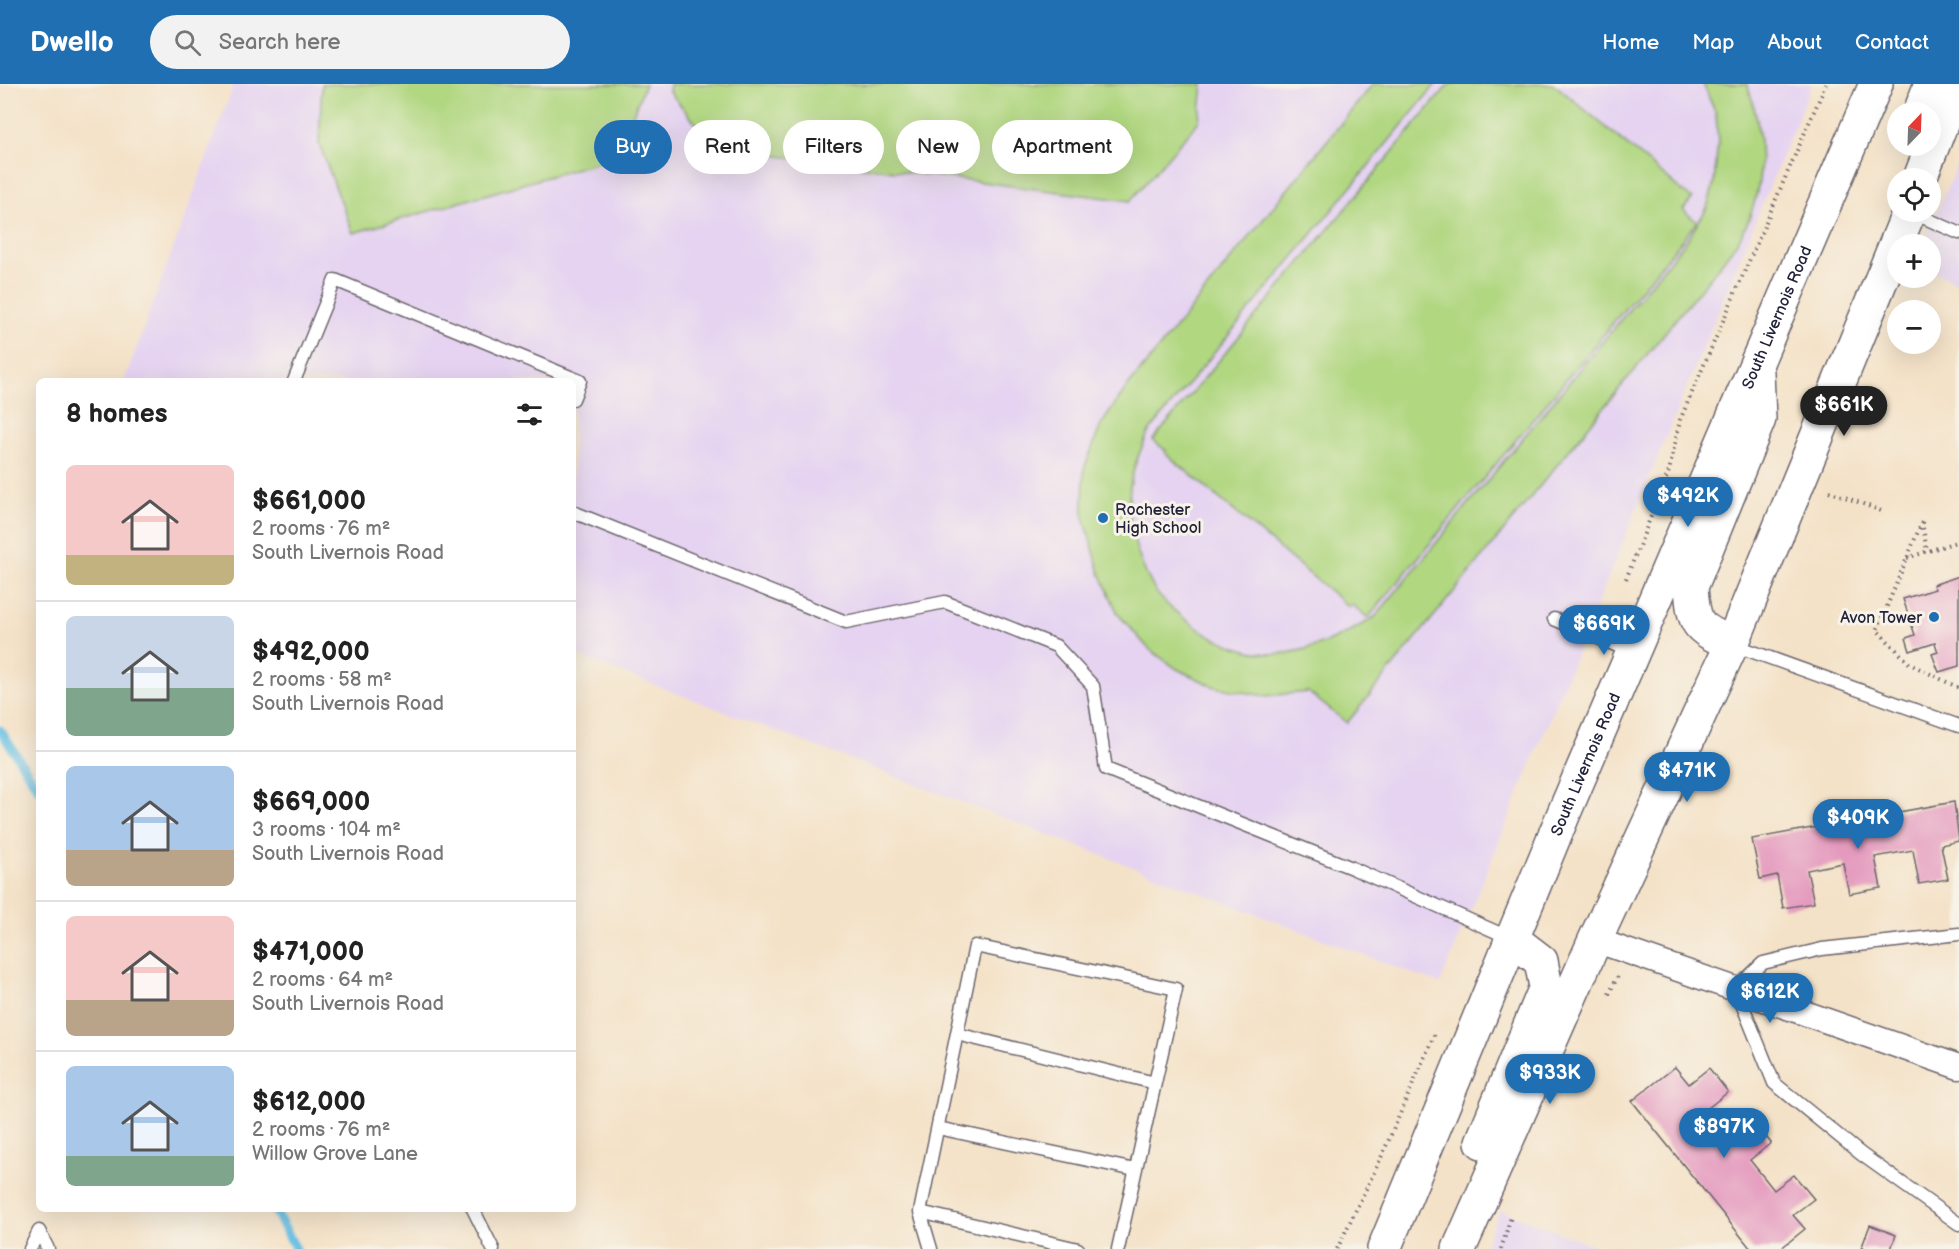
<!DOCTYPE html>
<meta charset="utf-8">
<style>
body{margin:0;font-family:"Balsamiq Sans",sans-serif;background:#f2f2f2;color:#222;height:100vh;display:flex;flex-direction:column;font-size:22px;white-space:nowrap}
*{box-sizing:border-box;margin:0}
p{font-size:20px;color:#767676}
.icon{flex:none;width:33px;height:33px;fill:none;stroke:currentColor;stroke-width:2;stroke-linecap:round;stroke-linejoin:round}
.map{position:relative;flex:1;overflow:hidden}
.panel{position:absolute;left:36px;top:294px;width:540px;height:834px;display:flex;flex-direction:column;background:#fff;border-radius:9px;box-shadow:0 6px 24px #0002}
.panel>*{flex:none}
.banner{position:absolute;left:594px;top:36px;width:570px;height:54px;display:flex;gap:12px}
.needle{width:39px;rotate:23deg}
.controls{position:absolute;left:1887px;top:18px;display:grid;gap:12px}
.controls a{display:grid;place-items:center;width:54px;height:54px;border-radius:50%;background:#fff;box-shadow:0 6px 24px #0002;font-size:30px}
.price{position:absolute;translate:-50% -51px;padding:0 14px;border-radius:21px;background:#1f6fb2;color:#fff;font-size:20px;line-height:39px;filter:drop-shadow(0 2px 3px #0008)}
.price::after{content:'';position:absolute;left:50%;top:36px;width:18px;height:14px;margin-left:-9px;background:inherit;clip-path:polygon(0 0,100% 0,50% 100%)}
.price.current{background:#222;color:#fff}
ul{padding:0;list-style:none}
li{display:flex;align-items:center;gap:18px;height:150px;padding:0 30px}
li+li{border-top:2px solid #e0e0e0}
li span{display:grid;place-items:center;flex:none;width:168px;height:120px;border-radius:9px;color:#555}
li>.icon{margin-inline-start:auto}
span .icon{width:72px;height:72px;fill:#fffc;stroke-width:1}
li b{font-size:26px}
h2{display:flex;justify-content:space-between;align-items:center;height:72px;padding:0 30px;font-size:26px}
.tag{padding:0 21px;border-radius:27px;background:#fff;box-shadow:0 6px 24px #0002;font-size:21px;line-height:54px}
.tag.current{background:#1f6fb2;color:#fff}
header{display:flex;align-items:center;gap:36px;box-sizing:border-box;height:84px;padding:0 30px;background:#1f6fb2;color:#fff}
header strong{font-size:28px}
nav{display:flex;gap:33px;margin-inline-start:auto;font-size:21px}
.search{width:420px;height:54px;background:#f2f2f2;display:flex;align-items:center;gap:15px;box-sizing:border-box;padding:0 21px;border-radius:33px;color:#767676;font-size:22px}
.map>svg:first-child{display:block}
.built{fill:#e5d3f1}
.green{fill:#b1d781;stroke:#6a7c5e;stroke-width:1.5}
.lines{fill:none;stroke-linecap:round;stroke-linejoin:round}
.stream{stroke:#65c0e3;stroke-width:9}
.building{fill:#e499bd}
.lane-casing{stroke:#6c656c;stroke-width:15}
.street-casing{stroke:#6c656c;stroke-width:27}
.secondary-casing{stroke:#6c656c;stroke-width:36}
.path{stroke:#6c656c;stroke-width:4;stroke-dasharray:1.5 4.5;stroke-linecap:butt}
.lane{stroke:#fff;stroke-width:12}
.street{stroke:#fff;stroke-width:24}
.secondary{stroke:#fff;stroke-width:33}
.poi-dot{fill:#1f6fb2;stroke:#f7f3e8;stroke-width:2}
.labels{text-anchor:middle;stroke-width:6;stroke-linejoin:round;paint-order:stroke}
.street-label{font-size:16px;fill:#22223b;stroke:#f7f3e8}
.poi-label{font-size:16px;fill:#22223b;stroke:#f7f3e8;text-anchor:start}
</style>
<header>
<strong>Dwello</strong>
<div class="search"><svg class="icon" aria-label="search" viewBox="0 0 24 24"><circle cx="10" cy="10" r="6"/><path d="M15 15l6 6"/></svg>Search here</div>
<nav><a>Home</a><a>Map</a><a>About</a><a>Contact</a></nav>
</header>
<div class="map">
<svg width="1959" height="1165" viewBox="0 0 1959 1165">
<rect width="100%" height="100%" fill="#f7f3e8"/>
<filter id="ink" filterUnits="userSpaceOnUse"><feTurbulence type="fractalNoise" baseFrequency=".0167" numOctaves="2"/><feDisplacementMap in="SourceGraphic" scale="12" xChannelSelector="R" yChannelSelector="G"/><feConvolveMatrix kernelMatrix="1 2 1 2 8 2 1 2 1" color-interpolation-filters="sRGB"/></filter>
<filter id="wash" filterUnits="userSpaceOnUse"><feTurbulence type="fractalNoise" baseFrequency=".008" numOctaves="4" result="noise"/><feDisplacementMap in="SourceGraphic" scale="24" xChannelSelector="R" yChannelSelector="G"/><feGaussianBlur stdDeviation="1.35" result="paint"/><feColorMatrix in="noise" values="0 0 0 0 0 0 0 0 0 0 0 0 0 0 0 0 0 1.4 0 .05"/><feComposite in="paint" operator="in"/></filter>
<g filter="url(#wash)">
<rect width="100%" height="100%" fill="#f4e2c8"/>
<path class="built" d="M 234,0 L 1812,0 L 1440,900 L 573,570 L 573,297 L 124,297 Z
M 1959,76 L 1959,199 L 1931,186 L 1930,160 L 1923,160 Z
M 1500,1126 L 1603,1165 L 1604,1165 L 1483,1165 Z"/>
<path class="green" d="M 322,0 L 645,0 L 616,73 L 353,149 L 319,60 Z
M 670,0 L 1203,0 L 1199,37 L 1130,117 L 716,64 L 669,7 Z
M 1373,0 L 1436,0 L 1148,349 C 1143,362 1136,375 1133,388 C 1123,424 1134,470 1153,503 C 1162,519 1181,532 1196,543 C 1218,558 1250,571 1277,570 C 1314,567 1344,552 1375,533 L 1690,152 L 1707,124 L 1714,99 L 1718,58 L 1716,30 L 1703,0 L 1747,0 C 1765,50 1767,101 1742,150 C 1736,161 1727,171 1720,181 L 1347,639 L 1308,608 L 1265,612 L 1215,603 L 1177,585 L 1149,565 L 1118,530 L 1100,489 L 1083,430 L 1084,385 L 1101,341 L 1124,307 Z
M 1449,0 L 1554,0 L 1692,115 L 1683,126 L 1697,138 L 1368,534 L 1351,520 L 1349,523 L 1165,369 L 1166,367 L 1153,356 Z"/>
<g class="lines">
<path class="stream" d="M 0,646 L 39,706
M 274,1125 L 296,1165"/>
</g>
<g id="blocks">
<path class="building" d="M 1959,492 L 1959,582 L 1939,588 L 1932,570 L 1938,568 L 1935,559 L 1910,567 L 1906,554 L 1915,551 L 1903,515 L 1935,505 L 1933,501 Z
M 1954,718 L 1959,757 L 1941,761 L 1948,795 L 1919,800 L 1913,766 L 1875,773 L 1881,804 L 1849,810 L 1843,779 L 1807,786 L 1814,819 L 1783,824 L 1777,791 L 1760,795 L 1752,755 Z
M 1675,983 L 1689,1000 L 1709,984 L 1728,1008 L 1708,1024 L 1732,1054 L 1753,1037 L 1771,1059 L 1750,1076 L 1774,1106 L 1794,1091 L 1814,1115 L 1793,1131 L 1805,1145 L 1780,1165 L 1751,1165 L 1632,1017 Z
M 1870,1141 L 1896,1151 L 1891,1165 L 1861,1165 Z"/>
</g>
</g>
<g filter="url(#ink)">
<use href="#blocks" fill-opacity="0" stroke="#6c656c" stroke-width="1.5"/>
<g class="lines">
<defs>
<path id="lane" d="M 1911,128 L 1959,149
M 294,297 L 335,196 L 580,297 L 573,315
M 573,428 L 846,538 L 945,518 L 1056,562 L 1093,602 L 1106,685 L 1352,784 L 1510,854
M 1554,535 L 1632,568
M 1734,561 L 1959,642
M 1959,850 L 1822,865 L 1763,879 L 1736,905 L 1774,999 L 1861,1070 L 1959,1140
M 957,950 L 1155,999
M 938,1044 L 1135,1086
M 473,1125 L 493,1165
M 920,1128 L 1078,1165
M 30,1165 L 39,1147 L 48,1165
M 931,1165 L 920,1128 L 975,862 L 1176,905 L 1118,1165"/>
<path id="street" d="M 1595,856 L 1959,983"/>
<g id="secondary">
<path d="M 1920,28 L 1931,0"/>
<path d="M 1920,94 L 1957,0"/>
<path d="M 1732,560 C 1697,543 1694,543 1691,503 L 1759,335 L 1757,288"/>
<path d="M 1482,1058 L 1546,903 L 1541,877 L 1511,854"/>
<path id="s1" d="M 1384,1165 L 1564,729 L 1876,0"/>
<path d="M 1459,1165 L 1595,856 L 1732,560 L 1909,128"/>
</g>
</defs>
<use href="#lane" class="lane-casing"/>
<use href="#street" class="street-casing"/>
<use href="#secondary" class="secondary-casing"/>
<path class="path" d="M 1829,407 L 1884,428
M 1922,438 L 1877,546 L 1910,580 L 1959,604
M 1922,438 L 1927,467
M 1907,474 L 1959,457
M 1626,495 L 1669,387 L 1680,336 L 1826,0
M 1609,910 L 1618,892
M 1337,1165 L 1380,1076 L 1436,947
M 1501,1165 L 1511,1133"/>
<use href="#lane" class="lane"/>
<use href="#street" class="street"/>
<use href="#secondary" class="secondary"/>
</g>
</g>
<g class="poi-dot">
<circle cx="1103" cy="434" r="6"/>
<circle cx="1934" cy="533" r="6"/>
</g>
<g class="labels">
<g class="street-label">
<text dy="6" stroke="none"><textPath href="#s1" startOffset="1011">South Livernois Road</textPath></text>
<text dy="6" stroke="none"><textPath href="#s1" startOffset="525">South Livernois Road</textPath></text>
</g>
<g class="poi-label">
<text x="1115" y="431">Rochester<tspan x="1115" dy="18">High School</tspan></text>
<text x="1922" y="539" text-anchor="end">Avon Tower</text>
</g>
</g>
</svg>
<div class="controls">
<a><svg class="needle" viewBox="-14 -14 28 28"><path d="M0-13l5 13h-10z" fill="#e53935"/><path d="M0 13l5-13h-10z" fill="#767676"/></svg></a>
<a><svg class="icon" aria-label="locate" viewBox="0 0 24 24"><circle cx="12" cy="12" r="6"/><path d="M12 2v4M12 18v4M2 12h4M18 12h4"/></svg></a>
<a>+</a>
<a>−</a>
</div>
<b class="price current" style="left:1844px;top:353px">$661K</b>
<b class="price" style="left:1688px;top:444px">$492K</b>
<b class="price" style="left:1604px;top:572px">$669K</b>
<b class="price" style="left:1687px;top:719px">$471K</b>
<b class="price" style="left:1858px;top:766px">$409K</b>
<b class="price" style="left:1770px;top:940px">$612K</b>
<b class="price" style="left:1550px;top:1021px">$933K</b>
<b class="price" style="left:1724px;top:1075px">$897K</b>
<div class="banner">
<a class="tag current">Buy</a>
<a class="tag">Rent</a>
<a class="tag">Filters</a>
<a class="tag">New</a>
<a class="tag">Apartment</a>
</div>
<section class="panel">
<h2>8 homes<svg class="icon" aria-label="filters" viewBox="0 0 24 24"><path d="M4 7h16M4 17h16"/><circle cx="9" cy="7" r="2"/><circle cx="15" cy="17" r="2"/></svg></h2>
<ul>
<li><span style="background:linear-gradient(#f6c9c9 75%,#c2b280 0)"><svg class="icon" aria-label="home" viewBox="0 0 24 24"><path d="M3 11l9-7 9 7M6 9v11h12V9"/></svg></span><div><b>$661,000</b><p>2 rooms · 76 m²</p><p>South Livernois Road</p></div></li>
<li><span style="background:linear-gradient(#c9d6e8 60%,#7fa58c 0)"><svg class="icon" aria-label="home" viewBox="0 0 24 24"><path d="M3 11l9-7 9 7M6 9v11h12V9"/></svg></span><div><b>$492,000</b><p>2 rooms · 58 m²</p><p>South Livernois Road</p></div></li>
<li><span style="background:linear-gradient(#a9c7e8 70%,#b9a48a 0)"><svg class="icon" aria-label="home" viewBox="0 0 24 24"><path d="M3 11l9-7 9 7M6 9v11h12V9"/></svg></span><div><b>$669,000</b><p>3 rooms · 104 m²</p><p>South Livernois Road</p></div></li>
<li><span style="background:linear-gradient(#f6c9c9 70%,#b9a48a 0)"><svg class="icon" aria-label="home" viewBox="0 0 24 24"><path d="M3 11l9-7 9 7M6 9v11h12V9"/></svg></span><div><b>$471,000</b><p>2 rooms · 64 m²</p><p>South Livernois Road</p></div></li>
<li><span style="background:linear-gradient(#a9c7e8 75%,#7fa58c 0)"><svg class="icon" aria-label="home" viewBox="0 0 24 24"><path d="M3 11l9-7 9 7M6 9v11h12V9"/></svg></span><div><b>$612,000</b><p>2 rooms · 76 m²</p><p>Willow Grove Lane</p></div></li>
</ul>
</section>
</div>
